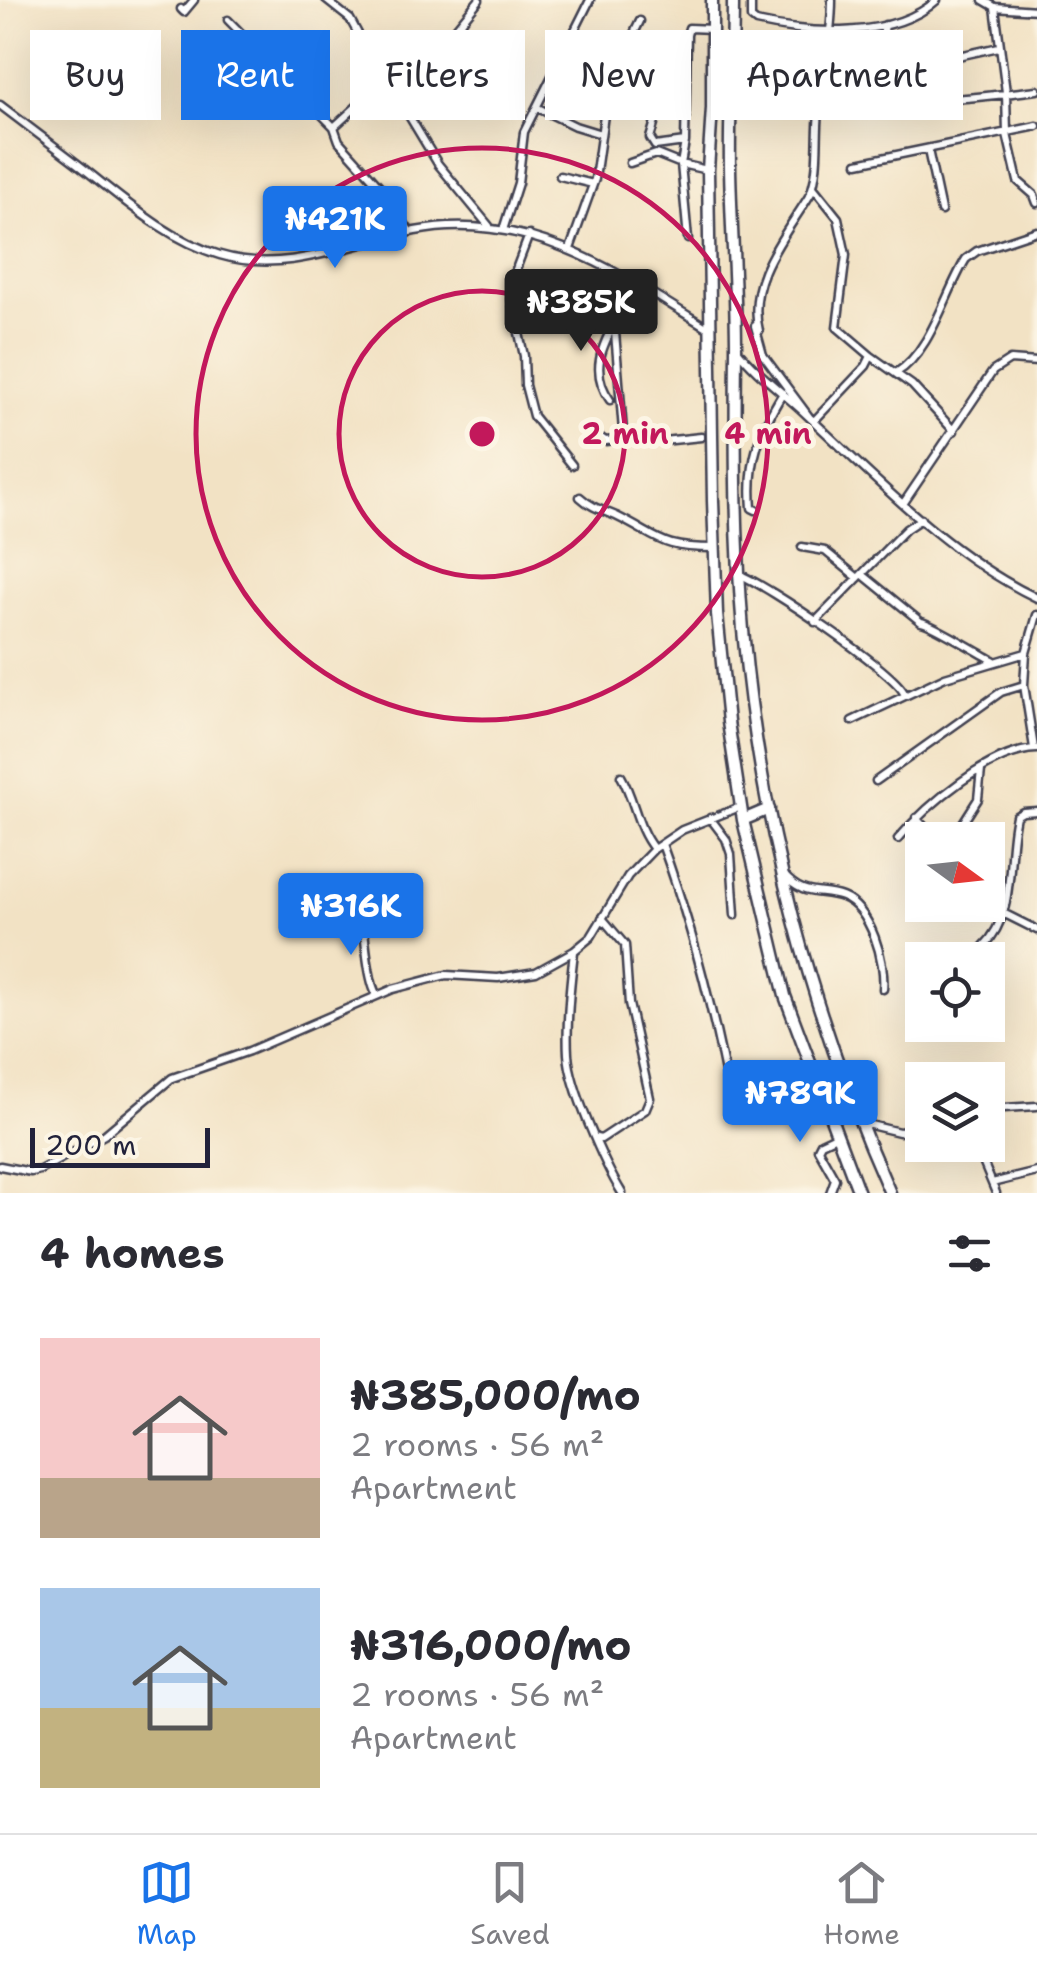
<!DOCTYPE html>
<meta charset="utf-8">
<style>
body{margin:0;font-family:"Shantell Sans",sans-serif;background:#f7f7f7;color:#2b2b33;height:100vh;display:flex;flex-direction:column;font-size:38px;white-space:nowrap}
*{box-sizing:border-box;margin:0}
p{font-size:32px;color:#7c7c81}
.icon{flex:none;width:55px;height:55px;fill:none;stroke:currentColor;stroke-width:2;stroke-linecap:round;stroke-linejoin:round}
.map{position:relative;height:1193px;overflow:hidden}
.drawer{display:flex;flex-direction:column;background:#fff;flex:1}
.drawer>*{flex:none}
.hud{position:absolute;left:30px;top:30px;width:978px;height:90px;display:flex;gap:20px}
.needle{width:65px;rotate:105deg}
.buttons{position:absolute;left:905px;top:822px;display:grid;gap:20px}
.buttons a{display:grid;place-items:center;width:100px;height:100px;border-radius:0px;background:#fff;box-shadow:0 10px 40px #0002;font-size:50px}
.scale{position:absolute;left:30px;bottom:25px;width:180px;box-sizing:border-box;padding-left:10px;border:5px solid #22223b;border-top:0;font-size:28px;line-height:35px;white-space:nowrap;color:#22223b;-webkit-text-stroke:8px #fcf5e5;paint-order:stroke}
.price{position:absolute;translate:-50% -85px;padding:0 22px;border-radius:10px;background:#1a73e8;color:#fff;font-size:32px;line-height:65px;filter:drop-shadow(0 2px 5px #0008)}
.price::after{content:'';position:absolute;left:50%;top:60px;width:30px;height:22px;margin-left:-15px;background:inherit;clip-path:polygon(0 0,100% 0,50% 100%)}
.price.selected{background:#222;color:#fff}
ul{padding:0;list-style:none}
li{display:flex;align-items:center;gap:30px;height:250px;padding:0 40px}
li span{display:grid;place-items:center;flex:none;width:280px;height:200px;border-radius:0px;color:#555}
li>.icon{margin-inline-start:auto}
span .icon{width:120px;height:120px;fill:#fffc;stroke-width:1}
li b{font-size:42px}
h2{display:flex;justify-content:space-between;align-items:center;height:120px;padding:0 40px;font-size:42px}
.chip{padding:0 35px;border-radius:0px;background:#fff;box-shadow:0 10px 40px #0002;font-size:35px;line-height:90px}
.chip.selected{background:#1a73e8;color:#fff}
.menu{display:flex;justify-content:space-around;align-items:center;height:140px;border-top:2px solid #e1e1e2;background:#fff;font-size:28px;color:#7c7c81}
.menu a{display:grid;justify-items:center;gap:5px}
.menu .selected{color:#1a73e8}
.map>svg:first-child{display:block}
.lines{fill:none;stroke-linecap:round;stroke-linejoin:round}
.minor-casing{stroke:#413f50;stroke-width:11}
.highway-casing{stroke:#413f50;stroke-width:15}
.minor{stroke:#fff;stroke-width:6}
.highway{stroke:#fff;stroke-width:10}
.ring{fill:none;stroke:#c2185b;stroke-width:5}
.centre{fill:#c2185b;stroke:#fcf5e5;stroke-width:5}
.ring-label{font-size:30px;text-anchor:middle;font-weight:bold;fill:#c2185b;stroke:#fcf5e5;stroke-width:10;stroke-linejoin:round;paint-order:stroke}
</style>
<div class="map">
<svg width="1037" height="1193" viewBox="0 0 1037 1193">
<rect width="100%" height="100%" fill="#fcf5e5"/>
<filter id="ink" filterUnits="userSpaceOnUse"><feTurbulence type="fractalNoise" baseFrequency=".01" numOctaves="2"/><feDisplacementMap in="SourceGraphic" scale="20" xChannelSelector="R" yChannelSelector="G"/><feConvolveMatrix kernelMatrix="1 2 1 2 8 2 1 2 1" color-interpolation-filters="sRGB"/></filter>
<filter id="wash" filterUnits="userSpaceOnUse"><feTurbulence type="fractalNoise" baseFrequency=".0048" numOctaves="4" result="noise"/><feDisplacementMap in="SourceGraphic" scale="40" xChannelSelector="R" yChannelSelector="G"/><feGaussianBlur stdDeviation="2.25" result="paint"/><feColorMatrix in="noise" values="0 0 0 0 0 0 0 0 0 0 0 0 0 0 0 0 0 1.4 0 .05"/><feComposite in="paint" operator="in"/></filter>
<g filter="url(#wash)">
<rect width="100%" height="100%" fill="#f2e2c4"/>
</g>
<g filter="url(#ink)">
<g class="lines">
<defs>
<path id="minor" d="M 326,0 L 350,19 L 363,43 L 379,54 L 403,106 L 438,164 L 489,226
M 751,0 L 751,18 L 756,22 C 809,34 893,40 937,0
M 983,0 L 995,7 L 1037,10
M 995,7 L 1006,92 L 1007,134 L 1018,181 L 1034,195 L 1037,203
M 181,9 L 184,12 L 194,0
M 228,20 L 334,127 L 390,76
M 885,25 L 879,59 L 931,62 L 999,47
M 626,49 L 677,62
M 386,70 L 421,59 L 443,44 L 479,0
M 855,88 C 912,109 978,97 1037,90
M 887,98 L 895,62
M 0,105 C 26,125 53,145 79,165 C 123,199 166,239 220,255 C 287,275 351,243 415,231 C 527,209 620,273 711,330
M 538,108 L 575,126 L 601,134
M 334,127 L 339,141 L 382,189 L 410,232
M 685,142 L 655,146 L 650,138 L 656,118 L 685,108
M 928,150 L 941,211
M 630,163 L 656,154 L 681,164 L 707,170
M 858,163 L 1037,126
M 560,176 L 593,184
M 811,192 C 820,167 816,138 819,112 C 823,74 832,38 832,0
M 503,230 L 518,183 L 524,132 L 590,0
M 529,235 L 513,277 L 511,296 L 524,356 L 525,385 L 533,416 L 572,465
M 688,239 L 681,164 L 685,142 L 687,35 L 689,28 L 712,29
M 570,249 L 595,179 L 605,108 L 623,56 L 640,21
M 755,326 L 763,355 L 810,418
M 759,331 C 745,277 789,232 814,188 L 838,218 L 846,255 L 837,327 L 871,356 L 912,385 L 954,431
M 736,348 C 756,374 784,393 808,416 C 879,482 949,556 1037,598
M 896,373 C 931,352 945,293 966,259 L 977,251 L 1037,231
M 610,400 C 586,367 607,339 622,308
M 814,421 L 866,366 L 871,356
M 623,431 L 663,441 L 701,437
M 593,432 L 605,441 L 616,440 L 623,431 L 615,332 L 628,317 L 638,284
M 580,497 C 592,508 602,510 616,516 C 661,538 659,548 714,548
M 903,504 L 993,371 L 1010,360 L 1037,362
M 756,510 L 752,508 C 748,461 759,432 783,393
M 802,547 L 825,551 L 858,578
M 862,574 L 921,622 C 931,623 979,653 993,660
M 740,575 C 766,584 892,670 904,693
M 815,622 L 906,529 L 921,519
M 852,721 L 945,677 L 1026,653
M 1034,748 L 1024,685 L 1026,653 L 1037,615
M 621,776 C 635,800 636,827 654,849
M 876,781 L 1001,692 L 1024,685
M 710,818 L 726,839 L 731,854 L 735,915
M 916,818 L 937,840
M 898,839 C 927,805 991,750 1037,749
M 952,840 L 978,799 L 981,770
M 662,844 C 693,929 715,1018 732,1108
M 784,875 C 804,898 819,889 842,897 C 871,908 886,962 883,989
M 361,902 C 364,923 367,982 377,995
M 1003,913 L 1037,930
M 983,947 C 1017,914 1006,859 1016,816 L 1023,812 L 1037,811
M 574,952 C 570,985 566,1021 568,1054 C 570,1087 604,1164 622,1193
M 988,1109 L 1037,1106
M 862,1123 L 899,1132 L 922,1129
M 596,1138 L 601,1139 L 645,1110 L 650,1098 L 629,1004 L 625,945 L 602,918
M 976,1145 L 996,1193
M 0,1166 L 31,1172 L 40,1170 L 104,1135 L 172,1078 L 249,1051 L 393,989 L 446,975 L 498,978 L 536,972 L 574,951 L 591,937 L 628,876 L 654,849 L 682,830 L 740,807
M 992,1183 L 1037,1172
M 830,1193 L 835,1179 L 818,1149 L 821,1143 L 836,1136"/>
<path id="highway" d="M 712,0 L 712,108 L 708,170 L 713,501 L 717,614 L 728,722 L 743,820 L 785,996 L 859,1193
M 733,0 C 733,56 729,111 730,167 C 731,228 736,288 736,349 C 735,443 735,537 743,630 C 760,824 811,1016 890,1193
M 743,820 L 769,809"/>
</defs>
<use href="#minor" class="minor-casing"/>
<use href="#highway" class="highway-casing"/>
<use href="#minor" class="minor"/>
<use href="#highway" class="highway"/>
</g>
</g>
<g class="ring">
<circle cx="482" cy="434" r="143"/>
<circle cx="482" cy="434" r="286"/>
</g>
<circle cx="482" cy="434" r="15" class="centre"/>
<g class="ring-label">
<text x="625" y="444">2 min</text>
<text x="768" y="444">4 min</text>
</g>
</svg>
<div class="buttons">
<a><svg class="needle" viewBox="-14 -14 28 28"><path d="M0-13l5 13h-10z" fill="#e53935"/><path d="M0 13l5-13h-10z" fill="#7c7c81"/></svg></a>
<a><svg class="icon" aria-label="locate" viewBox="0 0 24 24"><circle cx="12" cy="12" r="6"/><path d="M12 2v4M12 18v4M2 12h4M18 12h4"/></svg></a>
<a><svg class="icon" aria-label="layers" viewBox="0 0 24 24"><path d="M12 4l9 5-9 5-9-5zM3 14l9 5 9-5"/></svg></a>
</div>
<div class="scale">200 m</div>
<b class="price" style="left:335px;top:271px">₦421K</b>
<b class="price selected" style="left:581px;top:354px">₦385K</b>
<b class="price" style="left:351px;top:958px">₦316K</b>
<b class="price" style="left:800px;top:1145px">₦789K</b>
<div class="hud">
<a class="chip">Buy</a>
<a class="chip selected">Rent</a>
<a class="chip">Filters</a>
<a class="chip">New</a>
<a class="chip">Apartment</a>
</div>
</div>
<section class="drawer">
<h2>4 homes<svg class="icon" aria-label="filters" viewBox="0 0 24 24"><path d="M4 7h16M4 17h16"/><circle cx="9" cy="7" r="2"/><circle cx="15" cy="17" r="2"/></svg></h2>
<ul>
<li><span style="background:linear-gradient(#f6c9c9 70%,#b9a48a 0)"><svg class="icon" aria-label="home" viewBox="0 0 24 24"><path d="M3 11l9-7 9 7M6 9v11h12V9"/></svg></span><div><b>₦385,000/mo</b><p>2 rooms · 56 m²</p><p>Apartment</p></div></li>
<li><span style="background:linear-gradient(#a9c7e8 60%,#c2b280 0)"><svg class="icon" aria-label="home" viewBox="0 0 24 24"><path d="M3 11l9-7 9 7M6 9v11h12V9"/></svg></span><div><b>₦316,000/mo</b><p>2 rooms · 56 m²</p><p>Apartment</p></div></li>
</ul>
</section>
<nav class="menu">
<a class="selected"><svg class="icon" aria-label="map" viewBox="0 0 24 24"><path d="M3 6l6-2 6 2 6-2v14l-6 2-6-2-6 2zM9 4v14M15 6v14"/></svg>Map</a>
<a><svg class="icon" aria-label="saved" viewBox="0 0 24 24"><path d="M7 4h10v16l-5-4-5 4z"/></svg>Saved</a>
<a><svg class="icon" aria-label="home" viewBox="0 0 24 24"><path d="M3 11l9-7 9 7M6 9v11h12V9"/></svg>Home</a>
</nav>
